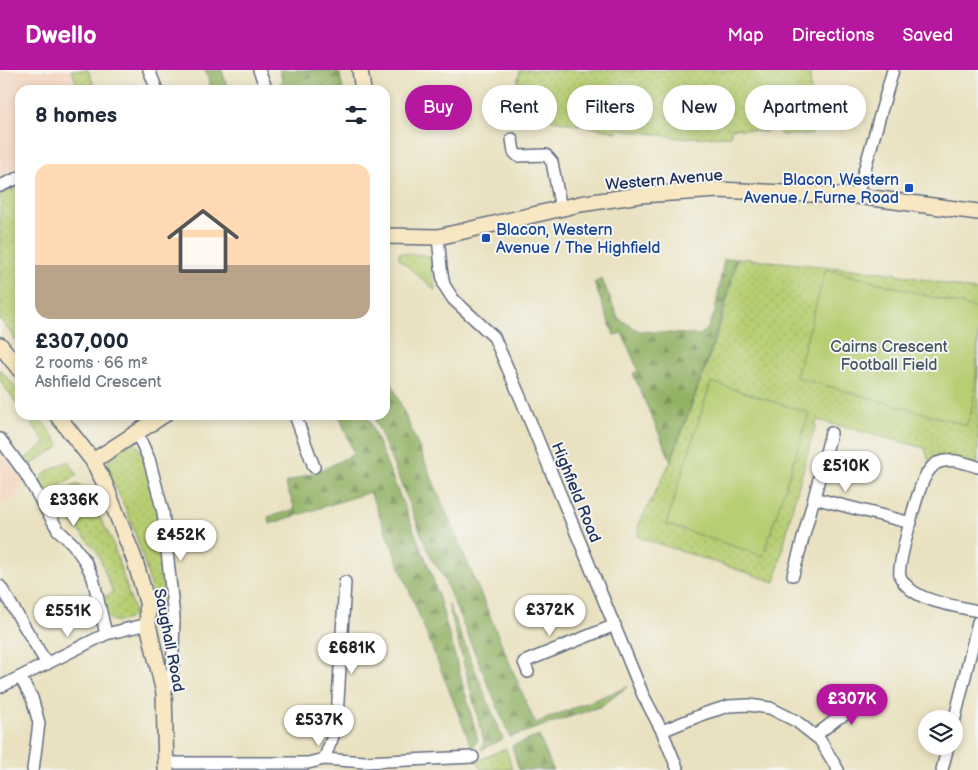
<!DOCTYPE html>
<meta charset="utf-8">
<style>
body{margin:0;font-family:"Balsamiq Sans",sans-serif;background:#f2f2f3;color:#1f2937;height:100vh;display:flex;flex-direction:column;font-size:19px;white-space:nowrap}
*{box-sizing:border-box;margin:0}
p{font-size:16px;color:#747a83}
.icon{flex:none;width:28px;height:28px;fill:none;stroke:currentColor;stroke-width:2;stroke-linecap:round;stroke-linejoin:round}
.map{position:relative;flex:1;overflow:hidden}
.sheet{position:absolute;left:15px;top:15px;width:375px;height:335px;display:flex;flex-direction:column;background:#fff;border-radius:15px;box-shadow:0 2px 8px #0003}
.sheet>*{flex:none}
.hud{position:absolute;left:405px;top:15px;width:475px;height:45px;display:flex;gap:10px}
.buttons{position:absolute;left:918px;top:640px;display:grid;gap:10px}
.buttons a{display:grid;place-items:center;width:45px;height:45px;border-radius:50%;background:#fff;box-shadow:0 2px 8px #0003;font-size:25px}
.price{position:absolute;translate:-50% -42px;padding:0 11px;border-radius:18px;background:#fff;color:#222;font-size:16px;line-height:32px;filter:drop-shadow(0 1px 2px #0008)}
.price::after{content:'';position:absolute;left:50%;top:30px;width:15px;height:11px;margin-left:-8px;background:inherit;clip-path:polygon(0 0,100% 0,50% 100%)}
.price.on{background:#b5179e;color:#fff}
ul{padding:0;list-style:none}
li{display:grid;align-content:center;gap:10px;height:265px;padding:0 20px}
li+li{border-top:1px solid #e0e1e3}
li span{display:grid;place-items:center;height:155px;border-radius:15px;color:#555}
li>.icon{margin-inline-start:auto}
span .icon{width:90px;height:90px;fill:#fffc;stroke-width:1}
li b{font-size:21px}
h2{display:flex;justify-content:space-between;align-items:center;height:60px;padding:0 20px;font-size:21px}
.chip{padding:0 18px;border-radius:22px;background:#fff;box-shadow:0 2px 8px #0003;font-size:18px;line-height:45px}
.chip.on{background:#b5179e;color:#fff}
header{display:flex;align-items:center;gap:30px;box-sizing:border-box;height:70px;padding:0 25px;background:#b5179e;color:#fff}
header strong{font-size:24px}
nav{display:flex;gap:28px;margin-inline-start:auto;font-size:18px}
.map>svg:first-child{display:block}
.built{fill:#f3d4be}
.green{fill:url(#green-dots);stroke:#697e68}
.forest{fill:url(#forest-firs);stroke:#567061}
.pitch{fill:#b7ce72;stroke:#697e68}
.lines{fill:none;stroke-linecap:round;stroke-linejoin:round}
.street-casing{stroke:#636d80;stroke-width:14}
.secondary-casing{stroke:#636d80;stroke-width:18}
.street{stroke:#fff;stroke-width:11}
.secondary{stroke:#f7e8c3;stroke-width:15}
.transit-dot{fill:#1a4fb4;stroke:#f6f6f2;stroke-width:2}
.labels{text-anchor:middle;stroke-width:4;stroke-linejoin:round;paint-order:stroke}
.street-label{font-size:16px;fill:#1b2f5e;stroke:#f6f6f2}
.transit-label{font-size:16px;fill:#164399;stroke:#f6f6f2;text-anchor:end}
.park-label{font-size:16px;fill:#425763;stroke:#f6f6f2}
</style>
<header>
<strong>Dwello</strong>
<nav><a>Map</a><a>Directions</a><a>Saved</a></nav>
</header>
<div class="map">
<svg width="978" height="700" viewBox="0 0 978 700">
<defs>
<pattern id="green-dots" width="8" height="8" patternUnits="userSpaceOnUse" patternTransform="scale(1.25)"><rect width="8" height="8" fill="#b7ce72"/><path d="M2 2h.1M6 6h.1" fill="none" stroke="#9db165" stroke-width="1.8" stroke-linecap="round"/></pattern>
<pattern id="forest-firs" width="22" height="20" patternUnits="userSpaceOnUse" patternTransform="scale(1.25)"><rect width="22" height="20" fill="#91b164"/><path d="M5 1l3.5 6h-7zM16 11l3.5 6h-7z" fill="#769056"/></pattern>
</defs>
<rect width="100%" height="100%" fill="#f6f6f2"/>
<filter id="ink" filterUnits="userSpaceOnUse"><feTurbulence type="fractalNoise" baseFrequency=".02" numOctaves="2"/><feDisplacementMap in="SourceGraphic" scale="10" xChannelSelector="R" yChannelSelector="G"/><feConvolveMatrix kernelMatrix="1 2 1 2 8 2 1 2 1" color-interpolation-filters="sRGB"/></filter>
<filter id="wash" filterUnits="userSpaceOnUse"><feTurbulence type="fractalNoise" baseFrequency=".0096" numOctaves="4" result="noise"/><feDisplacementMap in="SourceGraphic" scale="20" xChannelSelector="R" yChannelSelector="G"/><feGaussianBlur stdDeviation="1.12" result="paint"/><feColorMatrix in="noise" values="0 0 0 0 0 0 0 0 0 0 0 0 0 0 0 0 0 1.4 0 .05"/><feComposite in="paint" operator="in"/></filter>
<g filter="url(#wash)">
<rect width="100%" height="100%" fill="#e9e1bf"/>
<path class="built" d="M 0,0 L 88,0 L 95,18 L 89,20 L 20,20 L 20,97 L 0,106 Z
M 0,378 L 22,409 L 20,417 L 14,428 L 0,436 Z"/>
<path class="green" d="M 71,0 L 88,0 L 95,18 L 89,20 L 80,20 Z
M 520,0 L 810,0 L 812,65 L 782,65 L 770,54 L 766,62 L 732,58 L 730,66 L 681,68 L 620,59 L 616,62 L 511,42 Z
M 20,115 L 20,275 L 0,249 L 0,124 Z
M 399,183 L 425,185 L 431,188 L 435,220 L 399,189 Z
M 737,188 L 893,203 L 978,221 L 978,394 L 930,396 L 925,378 L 817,350 L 794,432 L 775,512 L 638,467 L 638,456 L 671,391 L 709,288 L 725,239 Z
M 0,299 L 20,323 L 20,338 L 0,310 Z
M 25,345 L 37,345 L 56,369 L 59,377 L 30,395 L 25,389 L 46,373 Z
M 134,371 C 159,398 164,499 169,539 L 164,542 L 160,542 L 156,537 C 147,499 136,460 119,424 C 114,414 106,405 108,393 C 110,382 125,376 134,371 Z
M 69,391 L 77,405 L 46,424 L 38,411 L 48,401 Z
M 76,414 L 83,417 L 111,468 L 134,541 L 133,546 C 125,552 110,555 105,543 C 103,538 104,532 103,527 L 113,523 L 97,481 L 69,450 L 71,449 L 56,426 Z
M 506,678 L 512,700 L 481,700 L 477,691 Z"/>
<path class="forest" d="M 205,0 L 222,0 L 228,20 L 212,20 Z
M 279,0 L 339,0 L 343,20 L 276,20 L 275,17 L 283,12 Z
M 737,188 C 720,259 696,322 671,391 L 633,304 L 638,300 L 622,263 L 614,265 L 594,213 L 602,209 L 618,248 L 639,261 L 700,265 L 708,258 L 715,242 L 724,189 Z
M 385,297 L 535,653 L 627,617 L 602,636 L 510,667 L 441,502 L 432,490 L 373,345 L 385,345 Z
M 339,345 L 367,345 L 430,500 L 439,528 L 478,670 L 472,678 L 370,422 L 270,454 L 268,447 L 295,439 L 285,413 L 328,397 L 354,384 Z
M 448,533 L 503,669 L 481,680 L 484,671 Z
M 539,666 L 553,700 L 519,700 L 512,676 Z"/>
<path class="pitch" d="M 826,199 L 978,239 C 978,265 978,337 966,355 L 796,307 Z
M 711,312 L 809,343 L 763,486 L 666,454 Z"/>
</g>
<g filter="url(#ink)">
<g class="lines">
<defs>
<path id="street" d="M 149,0 L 157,20
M 259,0 L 267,20
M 512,69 L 514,82 L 518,86 L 546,85 L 552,92 L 561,139
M 0,116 L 20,107
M 857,126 L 893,0
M 438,167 L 441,198 L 444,215 L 453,229 L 494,267 L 521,329 L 643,625 L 662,661 L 678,700
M 295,345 L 314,397
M 137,363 L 149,389 L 163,442 L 174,548 L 172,608 L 164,623
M 831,363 L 814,428 L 911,453
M 0,369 L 25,403 L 58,460 L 73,474 L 85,491 L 93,508 L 106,564
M 978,397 C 965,393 951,387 937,393 C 933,395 927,402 925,407 C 918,419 897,496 900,506 C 901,509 905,514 907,516 C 921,532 957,536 978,541
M 793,505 L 814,428
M 0,516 L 47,594
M 528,602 L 524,592 L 615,555
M 20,607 L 32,628 L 39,653 L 33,700
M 0,617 L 106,564 L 148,554
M 954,652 L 978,552
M 662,661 L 706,643 L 729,636 L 749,635 L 770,638 L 796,651 L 820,670 L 838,700
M 815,666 L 838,648 L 878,629
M 324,689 L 334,664 L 337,648 L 345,512
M 166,693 L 308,693 L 324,689 L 365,692 L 473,687
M 942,700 L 948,676"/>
<path id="secondary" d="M 360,0 L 363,20
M 385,166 L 438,167 L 580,134 L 640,125 L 718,120 L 857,126 L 978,142
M 0,275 L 20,300
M 57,345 L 93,391 L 104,412 L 135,491 L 147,532 L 148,554 L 164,623 L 166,700
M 93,391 L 164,345"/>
</defs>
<use href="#street" class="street-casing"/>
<use href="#secondary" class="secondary-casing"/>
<use href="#street" class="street"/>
<use href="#secondary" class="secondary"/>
</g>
</g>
<g class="transit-dot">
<rect x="904" y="113" width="10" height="10" rx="2.5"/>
<rect x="481" y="163" width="10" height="10" rx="2.5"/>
</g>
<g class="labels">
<g class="street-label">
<text transform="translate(664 109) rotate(-5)" y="6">Western Avenue</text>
<text transform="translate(577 422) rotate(68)" y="6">Highfield Road</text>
<text transform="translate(170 570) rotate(79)" y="6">Saughall Road</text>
</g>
<g class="transit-label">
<text x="899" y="115">Blacon, Western<tspan x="899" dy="18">Avenue / Furne Road</tspan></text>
<text x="496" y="165" text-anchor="start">Blacon, Western<tspan x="496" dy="18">Avenue / The Highfield</tspan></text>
</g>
<g class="park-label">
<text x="889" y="282">Cairns Crescent<tspan x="889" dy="18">Football Field</tspan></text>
</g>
</g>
</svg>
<div class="buttons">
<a><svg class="icon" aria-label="layers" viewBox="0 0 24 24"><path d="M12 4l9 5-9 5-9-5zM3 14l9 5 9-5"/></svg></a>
</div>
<b class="price" style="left:846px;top:423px">£510K</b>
<b class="price" style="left:74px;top:457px">£336K</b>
<b class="price" style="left:181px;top:492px">£452K</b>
<b class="price" style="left:550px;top:567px">£372K</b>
<b class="price" style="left:68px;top:568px">£551K</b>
<b class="price" style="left:352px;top:605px">£681K</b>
<b class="price on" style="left:852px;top:656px">£307K</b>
<b class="price" style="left:319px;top:677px">£537K</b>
<div class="hud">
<a class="chip on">Buy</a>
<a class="chip">Rent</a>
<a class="chip">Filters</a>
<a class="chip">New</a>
<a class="chip">Apartment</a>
</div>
<section class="sheet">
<h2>8 homes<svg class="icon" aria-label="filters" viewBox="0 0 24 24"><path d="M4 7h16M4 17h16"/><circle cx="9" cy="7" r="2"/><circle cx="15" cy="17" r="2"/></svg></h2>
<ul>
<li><span style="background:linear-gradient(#ffd9b3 65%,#b9a48a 0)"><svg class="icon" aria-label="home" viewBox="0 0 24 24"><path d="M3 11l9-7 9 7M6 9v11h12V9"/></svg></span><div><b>£307,000</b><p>2 rooms · 66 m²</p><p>Ashfield Crescent</p></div></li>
</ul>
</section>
</div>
